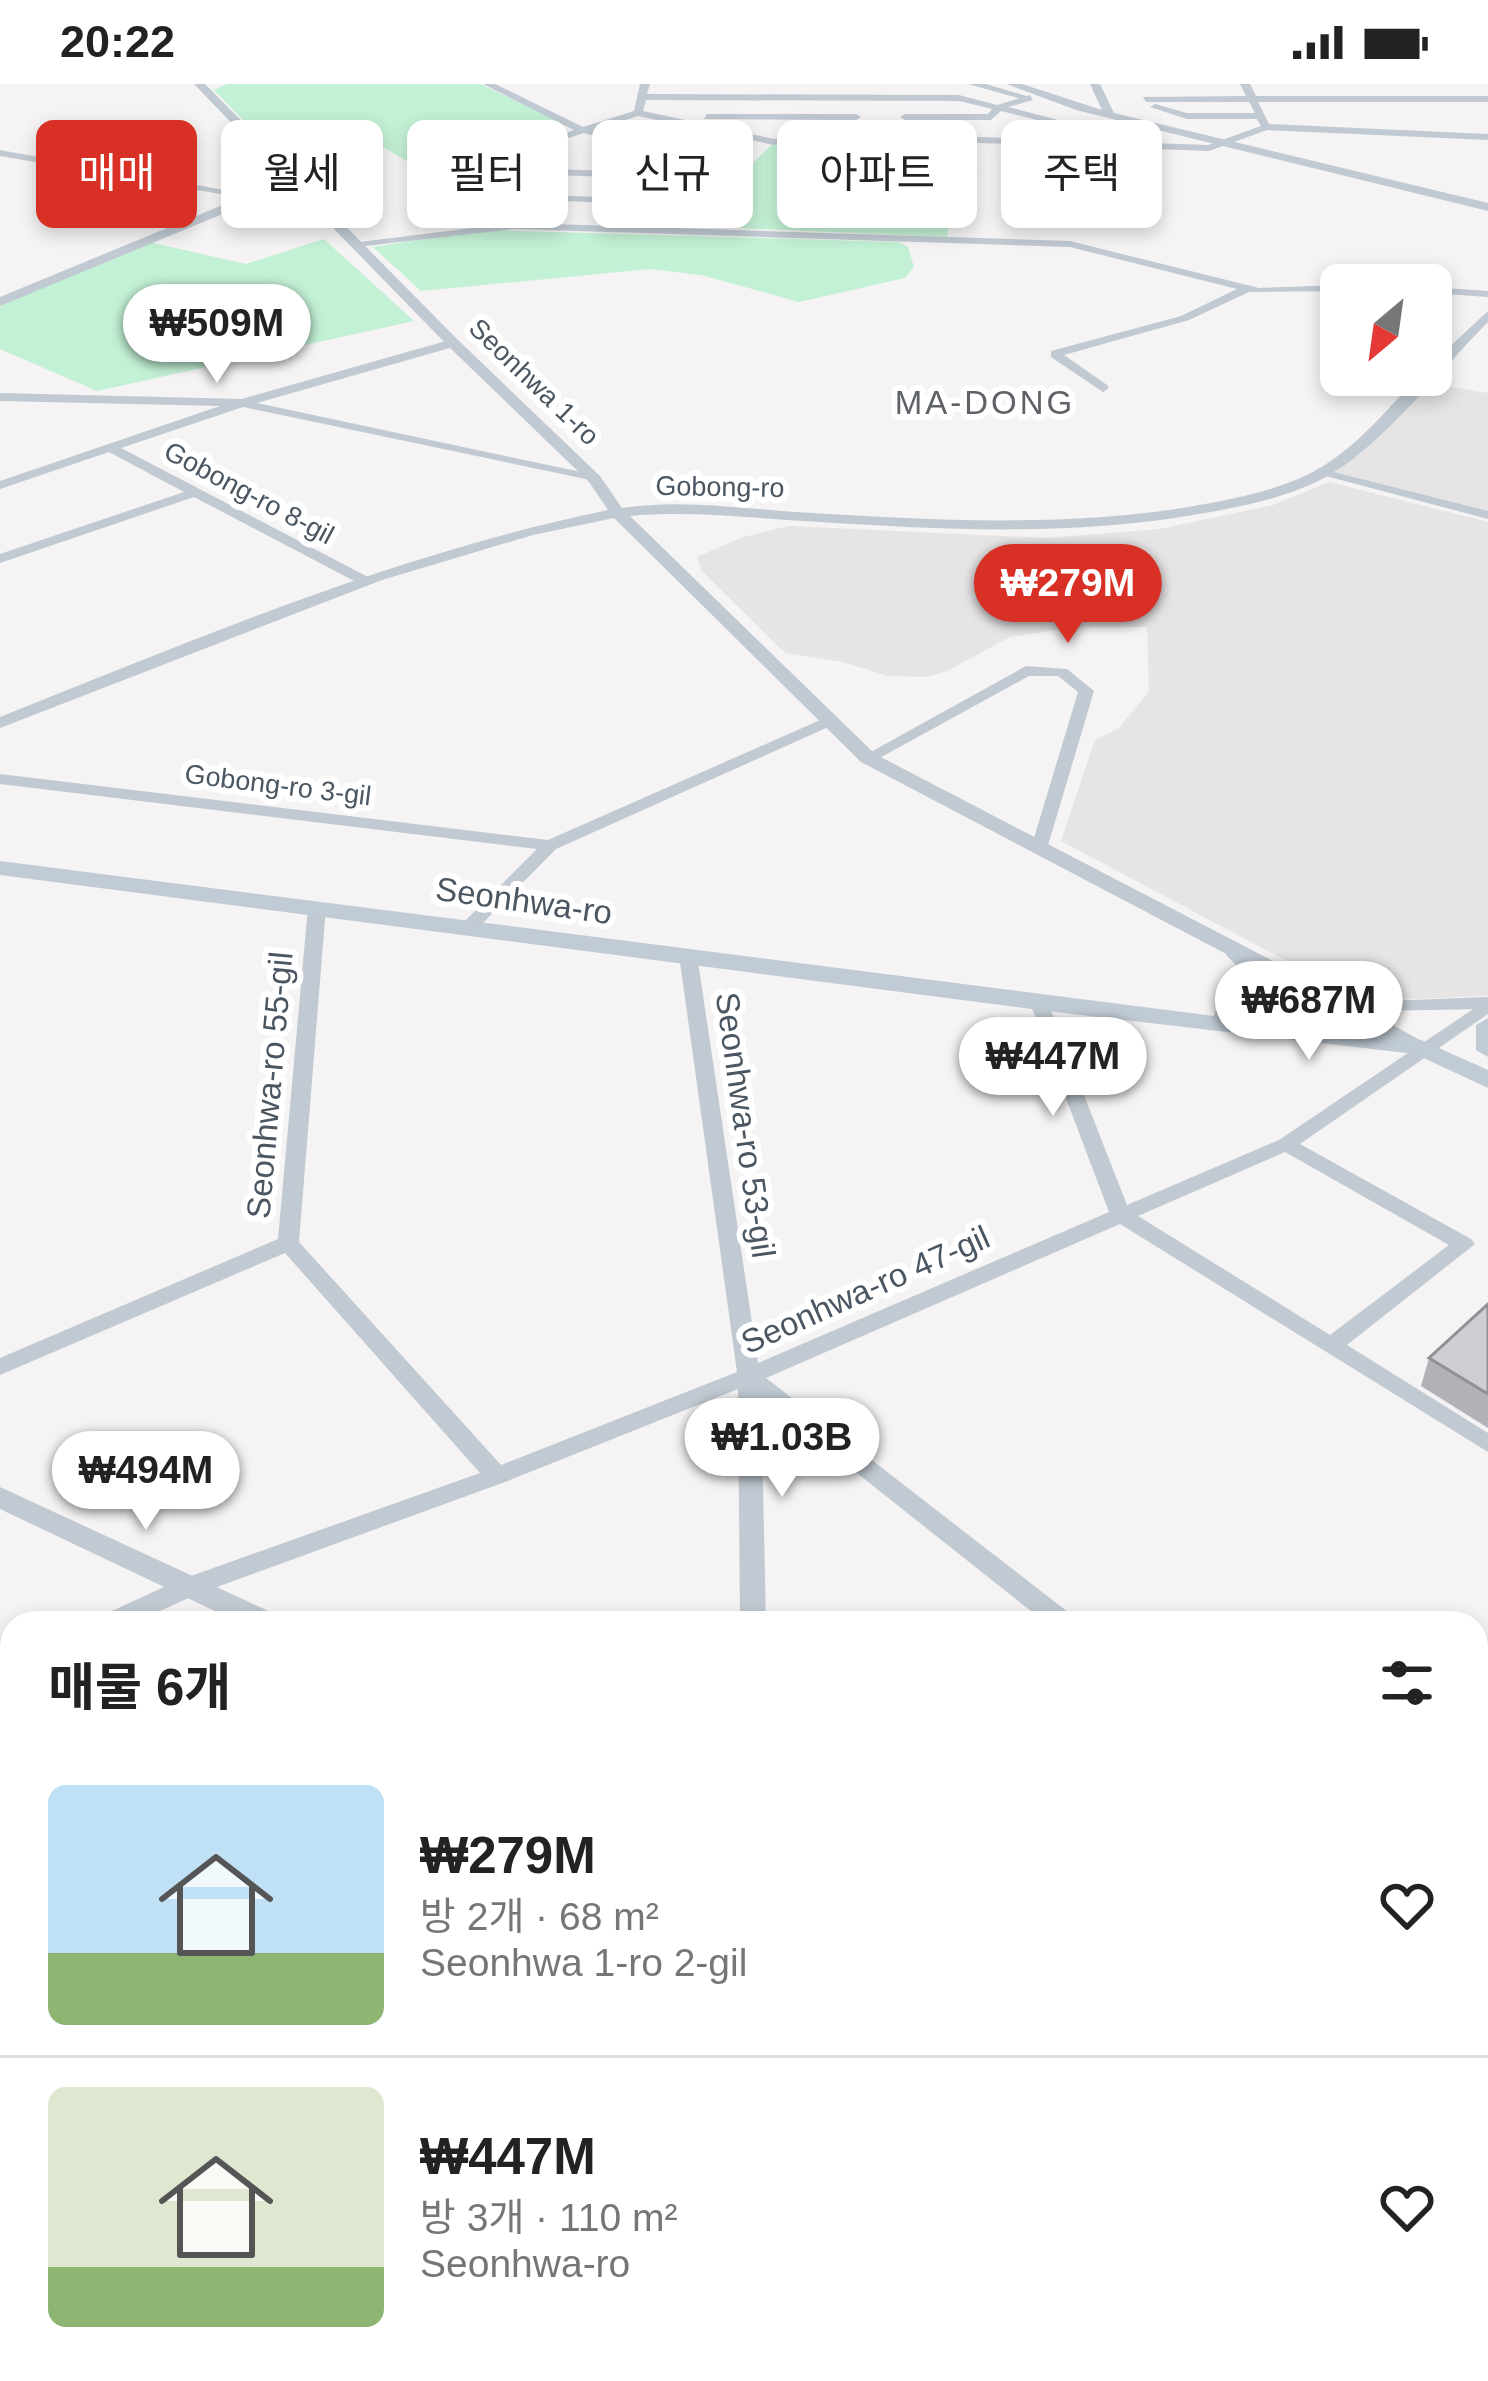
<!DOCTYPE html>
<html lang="ko">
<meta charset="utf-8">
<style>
body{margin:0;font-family:Helvetica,"Noto Sans KR",sans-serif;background:#f6f6f6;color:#222;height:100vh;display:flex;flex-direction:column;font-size:45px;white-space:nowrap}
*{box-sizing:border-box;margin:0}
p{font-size:39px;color:#767676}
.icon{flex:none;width:66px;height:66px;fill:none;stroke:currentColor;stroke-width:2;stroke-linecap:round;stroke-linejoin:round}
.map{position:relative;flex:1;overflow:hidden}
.side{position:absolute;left:0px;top:1527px;width:1488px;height:771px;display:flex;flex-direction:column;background:#fff;border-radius:36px 36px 0 0;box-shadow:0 6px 18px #0003}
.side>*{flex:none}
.banner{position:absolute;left:36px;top:36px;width:1416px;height:108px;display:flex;gap:24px}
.needle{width:78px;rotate:209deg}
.controls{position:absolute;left:1320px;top:180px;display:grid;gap:24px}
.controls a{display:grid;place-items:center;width:132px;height:132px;border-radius:18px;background:#fff;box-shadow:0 6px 18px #0003;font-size:60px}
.price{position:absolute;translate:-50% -102px;padding:0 27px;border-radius:42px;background:#fff;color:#222;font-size:39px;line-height:78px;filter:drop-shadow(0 3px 6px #0008)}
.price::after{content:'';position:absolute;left:50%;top:72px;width:36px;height:27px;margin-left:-18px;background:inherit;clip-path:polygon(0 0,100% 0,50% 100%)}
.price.selected{background:#d93025;color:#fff}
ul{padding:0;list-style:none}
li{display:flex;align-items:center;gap:36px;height:300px;padding:0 48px}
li+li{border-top:3px solid #e0e0e0}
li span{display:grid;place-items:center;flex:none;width:336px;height:240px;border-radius:18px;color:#555}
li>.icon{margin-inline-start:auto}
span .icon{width:144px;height:144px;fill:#fffc;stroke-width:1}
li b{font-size:51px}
h2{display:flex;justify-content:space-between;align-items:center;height:144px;padding:0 48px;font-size:51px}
.tag{padding:0 42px;border-radius:18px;background:#fff;box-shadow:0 6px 18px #0003;font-size:42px;line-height:108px}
.tag.selected{background:#d93025;color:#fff}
.status{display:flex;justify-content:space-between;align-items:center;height:84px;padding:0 60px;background:#fff;direction:ltr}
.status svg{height:33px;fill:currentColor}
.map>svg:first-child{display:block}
.education{fill:#e6e4e5}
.green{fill:#c3f1d5}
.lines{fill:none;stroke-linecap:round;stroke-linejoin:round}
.minor{fill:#c1cad2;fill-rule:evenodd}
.tertiary{fill:#c1cad2;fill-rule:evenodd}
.secondary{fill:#c1cbd6;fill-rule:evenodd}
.wall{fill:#b0b2b7}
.building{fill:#cdcfd5;stroke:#909195;stroke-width:3}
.labels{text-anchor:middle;stroke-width:12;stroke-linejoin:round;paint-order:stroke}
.far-street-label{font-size:27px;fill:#4a5661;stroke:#fff}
.far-quarter-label{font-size:33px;letter-spacing:3px;fill:#5f6368;stroke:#fff}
.street-label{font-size:33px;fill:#4a5661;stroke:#fff}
</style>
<div class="status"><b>20:22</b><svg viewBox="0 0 49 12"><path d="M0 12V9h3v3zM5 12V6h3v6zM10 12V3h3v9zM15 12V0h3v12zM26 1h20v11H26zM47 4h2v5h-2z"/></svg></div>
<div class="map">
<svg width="1488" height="2297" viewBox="0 0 1488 2297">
<rect width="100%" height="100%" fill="#f5f3f3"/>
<path class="education" d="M 1427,299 L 1488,309 L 1488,428 L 1335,389 Z
M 1329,398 L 1488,438 L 1488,912 L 1362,917 L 1061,757 L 1095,656 L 1119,644 L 1149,607 L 1147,543 L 1076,543 L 1010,553 L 947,587 L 927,593 L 888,592 L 843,578 L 785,569 L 701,486 L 697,473 L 740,454 L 788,442 L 1046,454 L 1160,445 L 1273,421 Z
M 12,1615 L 12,2286 L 857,2286 L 848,2297 L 0,2297 L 0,1622 Z"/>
<path class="green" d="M 227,0 L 480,0 L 565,40 L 509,66 L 520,94 L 413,81 L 380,61 L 305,57 L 279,42 L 249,42 L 214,6 Z
M 788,58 L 883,67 L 929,65 L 978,88 L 952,123 L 947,153 L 690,142 L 771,61 Z
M 483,146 L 899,158 L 908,163 L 914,183 L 905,194 L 799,218 L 701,191 L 650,185 L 421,207 L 373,163 Z
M 324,155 L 414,237 L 97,307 L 0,265 L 0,220 L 149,158 L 246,180 Z"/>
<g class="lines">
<path class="minor" d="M 483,0 L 495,0 L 583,43 L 634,27 L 640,0 L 650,0 L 647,10 L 959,11 L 997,21 L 1030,11 L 1033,16 L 1008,23 L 1131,55 L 1126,58 L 1001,27 L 991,36 L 905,36 L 900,33 L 905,30 L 988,30 L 992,25 L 959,17 L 646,16 L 643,27 L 774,55 L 866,37 L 979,53 L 1208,61 L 1261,42 L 1257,35 L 1187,35 L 1150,23 L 1155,20 L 1187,29 L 1255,29 L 1249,18 L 1146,18 L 1143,13 L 1246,12 L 1240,0 L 1250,0 L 1256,12 L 1488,12 L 1488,18 L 1258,18 L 1269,40 L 1488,50 L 1488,56 L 1267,46 L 1209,67 L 979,59 L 866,43 L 774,61 L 638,32 L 594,46 L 610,51 L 637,44 L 685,51 L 682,56 L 637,50 L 621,54 L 658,65 L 650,88 L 727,92 L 723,97 L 647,94 L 638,114 L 705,118 L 701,123 L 542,116 L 546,111 L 628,114 L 638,94 L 553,91 L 548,88 L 553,85 L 640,88 L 649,68 L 584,49 L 525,68 L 524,77 L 539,103 L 522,139 L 1070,157 L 1259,204 L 1341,201 L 1343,201 L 1341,207 L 1249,208 L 1189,236 L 1064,271 L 1107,301 L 1109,304 L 1103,308 L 1051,273 L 1051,267 L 1181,232 L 1237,205 L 1070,163 L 515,145 L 356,163 L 360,158 L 511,139 L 529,103 L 514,77 L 515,66 L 574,46 Z
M 707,30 L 856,30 L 861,33 L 856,36 L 704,35 Z
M 169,39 L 172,44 L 131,89 L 251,111 L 255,116 L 0,72 L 0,66 L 121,88 Z
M 1431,203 L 1488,207 L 1488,213 L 1431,209 Z
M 453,255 L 457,256 L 457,262 L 257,319 L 595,391 L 600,392 L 600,398 L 243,323 L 121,364 L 368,493 L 368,499 L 358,499 L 194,413 L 0,479 L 0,470 L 184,408 L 109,368 L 0,405 L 0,397 L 220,322 L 0,317 L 0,309 L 242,315 Z
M 1318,384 L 1488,427 L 1488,435 L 1318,390 Z
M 1026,582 L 1067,585 L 1094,607 L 1046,768 L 1040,769 L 1031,764 L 1078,608 L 1058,592 L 1029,592 L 874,677 L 862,677 L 860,674 Z
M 827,633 L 833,635 L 833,641 L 556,765 L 476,846 L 470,847 L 461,842 L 464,838 L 537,765 L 0,700 L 0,690 L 548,756 Z
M 317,818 L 326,823 L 299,1158 L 501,1381 L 737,1288 L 679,871 L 688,866 L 697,871 L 758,1279 L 1109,1128 L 1030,919 L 1032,915 L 1039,913 L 1048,919 L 1127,1121 L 1279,1056 L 1488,915 L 1488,930 L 1300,1060 L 1471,1155 L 1475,1160 L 1347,1261 L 1488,1349 L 1488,1368 L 1120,1140 L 766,1294 L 1073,1532 L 1077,1539 L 1046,1539 L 761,1313 L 766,1539 L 740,1539 L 738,1305 L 505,1398 L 195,1511 L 134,1539 L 97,1539 L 101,1532 L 177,1497 L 480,1389 L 285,1169 L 0,1291 L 0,1274 L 278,1155 L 308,823 ZM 1285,1068 L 1449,1161 L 1330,1251 L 1138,1132 Z
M 1488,1569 L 1488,1589 L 1476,1591 L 1476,1571 Z
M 12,1575 L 12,1597 L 0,1601 L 0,1579 Z
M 1488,2210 L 1488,2255 L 1476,2260 L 1476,2216 Z
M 1089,2286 L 1125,2286 L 1121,2297 L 1085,2297 Z
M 1429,2286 L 1464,2286 L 1460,2297 L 1425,2297 Z"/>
<path class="tertiary" d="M 194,0 L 205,0 L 458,256 L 600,392 L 622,424 C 679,415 738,424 795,428 C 927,436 1058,444 1189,423 C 1233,415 1280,407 1320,384 C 1359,361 1389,323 1420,291 L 1431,291 L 1431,280 L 1488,227 L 1488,238 C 1443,283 1384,359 1331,390 C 1290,414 1240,423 1193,431 C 1069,452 945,446 820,438 C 757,435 693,426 630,432 L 875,670 L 1340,912 L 1383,917 L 1488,913 L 1488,925 L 1368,927 L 1432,963 L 1429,968 L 1413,968 L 861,678 L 614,434 L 533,451 L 382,496 L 0,644 L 0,633 C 200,553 396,470 608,426 L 589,398 L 448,262 L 300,110 L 254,117 L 0,222 L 0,213 L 247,111 L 294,104 Z
M 968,0 L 986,0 L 1030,13 L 1025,16 Z
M 1007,0 L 1022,0 L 1102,26 L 1090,0 L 1100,0 L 1114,29 L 1488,119 L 1488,127 L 1076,26 Z
M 0,1403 L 277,1531 L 281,1539 L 240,1539 L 0,1425 Z
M 1476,1931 L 1488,1935 L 1488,1968 L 1476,1964 Z"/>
<path class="secondary" d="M 0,777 L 1214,932 L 1216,926 L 1267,912 L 1226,871 L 1238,864 L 1246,866 L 1293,912 L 1278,927 L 1241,935 L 1421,956 L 1488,986 L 1488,1004 L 1415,970 L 1039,926 L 0,791 Z
M 1488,934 L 1488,973 L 1476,966 L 1476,941 Z"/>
</g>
<path class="wall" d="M 1488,1220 L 1488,1344 L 1421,1302 L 1429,1274 Z"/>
<path class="building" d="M 1488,1220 L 1488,1310 L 1429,1274 Z"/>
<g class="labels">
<g class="far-street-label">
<text transform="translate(534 298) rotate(44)" y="9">Seonhwa 1-ro</text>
<text transform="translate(720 403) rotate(1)" y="9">Gobong-ro</text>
<text transform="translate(249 409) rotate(28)" y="9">Gobong-ro 8-gil</text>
<text transform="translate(278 701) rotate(7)" y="9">Gobong-ro 3-gil</text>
</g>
<g class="far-quarter-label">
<text x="985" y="330">MA-DONG</text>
</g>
<g class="street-label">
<text transform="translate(524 816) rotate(8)" y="12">Seonhwa-ro</text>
<text transform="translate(269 1001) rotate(-85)" y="12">Seonhwa-ro 55-gil</text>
<text transform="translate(746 1041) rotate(82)" y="12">Seonhwa-ro 53-gil</text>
<text transform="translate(865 1205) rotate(-24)" y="12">Seonhwa-ro 47-gil</text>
</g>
</g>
</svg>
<div class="controls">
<a><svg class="needle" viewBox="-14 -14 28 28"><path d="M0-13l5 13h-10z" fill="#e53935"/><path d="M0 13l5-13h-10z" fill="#767676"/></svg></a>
</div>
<b class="price" style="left:217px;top:302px">₩509M</b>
<b class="price selected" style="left:1068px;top:562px">₩279M</b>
<b class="price" style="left:1309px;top:979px">₩687M</b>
<b class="price" style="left:1053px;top:1035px">₩447M</b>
<b class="price" style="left:782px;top:1416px">₩1.03B</b>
<b class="price" style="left:146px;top:1449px">₩494M</b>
<div class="banner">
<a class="tag selected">매매</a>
<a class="tag">월세</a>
<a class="tag">필터</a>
<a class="tag">신규</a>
<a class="tag">아파트</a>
<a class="tag">주택</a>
</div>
<section class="side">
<h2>매물 6개<svg class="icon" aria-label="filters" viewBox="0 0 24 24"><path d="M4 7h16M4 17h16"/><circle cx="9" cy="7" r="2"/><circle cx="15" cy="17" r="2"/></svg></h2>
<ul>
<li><span style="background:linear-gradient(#bfe0f5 70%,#8fb573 0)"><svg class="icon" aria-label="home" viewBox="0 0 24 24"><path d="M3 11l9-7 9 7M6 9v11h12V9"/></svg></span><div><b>₩279M</b><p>방 2개 · 68 m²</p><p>Seonhwa 1-ro 2-gil</p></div><svg class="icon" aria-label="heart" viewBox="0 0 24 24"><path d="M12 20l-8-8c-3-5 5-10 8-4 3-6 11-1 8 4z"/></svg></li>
<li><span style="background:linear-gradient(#dfe7d0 75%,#8fb573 0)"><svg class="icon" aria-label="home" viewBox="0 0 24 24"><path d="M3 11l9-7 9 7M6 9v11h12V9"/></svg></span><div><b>₩447M</b><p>방 3개 · 110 m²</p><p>Seonhwa-ro</p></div><svg class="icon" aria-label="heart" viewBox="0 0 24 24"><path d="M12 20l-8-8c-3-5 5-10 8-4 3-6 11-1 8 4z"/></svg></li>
</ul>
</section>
</div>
